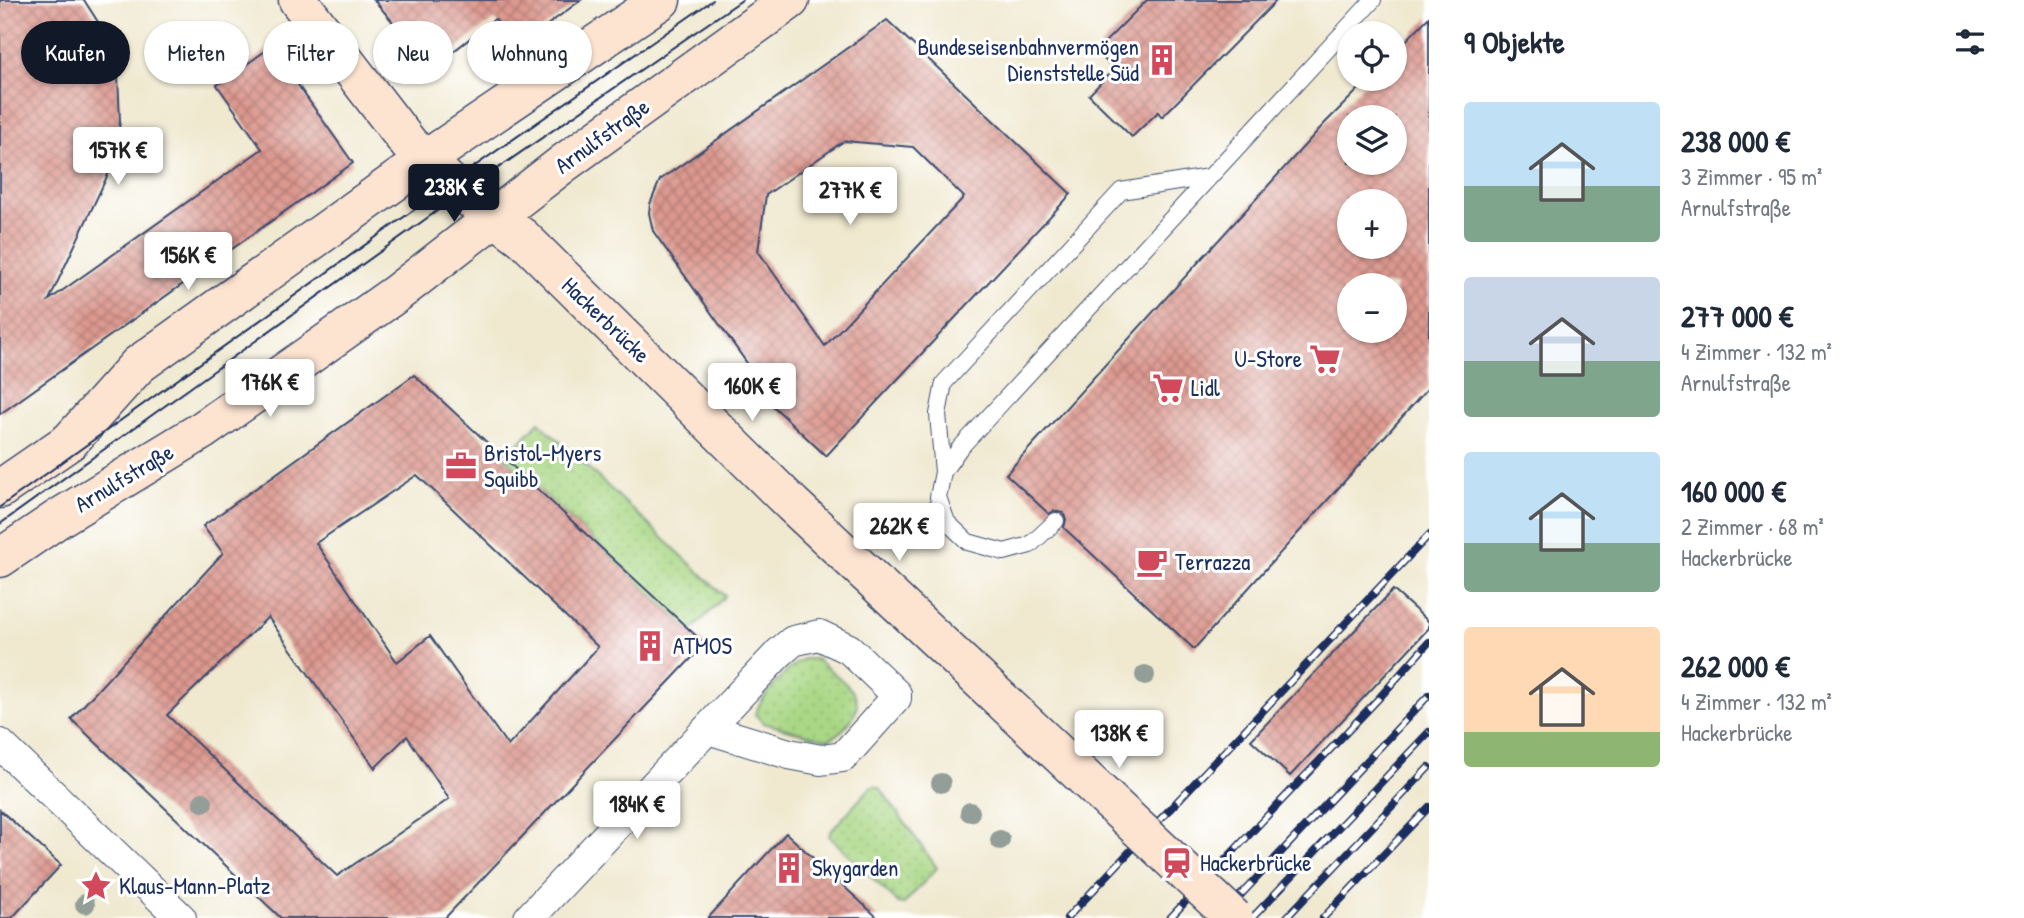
<!DOCTYPE html>
<html lang="de">
<meta charset="utf-8">
<style>
body{margin:0;font-family:"Patrick Hand",sans-serif;background:#f2f2f3;color:#1f2937;height:100vh;display:flex;flex-direction:column;font-size:26px;white-space:nowrap}
*{box-sizing:border-box;margin:0}
p{font-size:23px;color:#747a83}
.icon{flex:none;width:38px;height:38px;fill:none;stroke:currentColor;stroke-width:2;stroke-linecap:round;stroke-linejoin:round}
.map{position:relative;flex:1;overflow:hidden}
.sheet{display:flex;flex-direction:column;background:#fff;width:595px}
.sheet>*{flex:none}
.banner{position:absolute;left:21px;top:21px;width:665px;height:63px;display:flex;gap:14px}
.buttons{position:absolute;left:1337px;top:21px;display:grid;gap:14px}
.buttons a{display:grid;place-items:center;width:70px;height:70px;border-radius:50%;background:#fff;box-shadow:0 2px 5px #0004;font-size:35px}
.price{position:absolute;translate:-50% -60px;padding:0 16px;border-radius:7px;background:#fff;color:#222;font-size:23px;line-height:46px;filter:drop-shadow(0 2px 4px #0008)}
.price::after{content:'';position:absolute;left:50%;top:42px;width:21px;height:16px;margin-left:-10px;background:inherit;clip-path:polygon(0 0,100% 0,50% 100%)}
.price.selected{background:#111827;color:#fff}
ul{padding:0;list-style:none}
li{display:flex;align-items:center;gap:21px;height:175px;padding:0 35px}
li span{display:grid;place-items:center;flex:none;width:196px;height:140px;border-radius:7px;color:#555}
li>.icon{margin-inline-start:auto}
span .icon{width:84px;height:84px;fill:#fffc;stroke-width:1}
li b{font-size:30px}
h2{display:flex;justify-content:space-between;align-items:center;height:84px;padding:0 35px;font-size:30px}
.pill{padding:0 24px;border-radius:32px;background:#fff;box-shadow:0 2px 5px #0004;font-size:24px;line-height:63px}
.pill.selected{background:#111827;color:#fff}
main{display:flex;flex:1;min-height:0}
.map>svg:first-child{display:block}
.green{fill:url(#green-dots);stroke:#628371;stroke-width:2}
.building{fill:url(#building-cross-hatch);fill-rule:evenodd}
.lines{fill:none;stroke-linecap:round;stroke-linejoin:round}
.lane-casing{stroke:#3b4b6f;stroke-width:18}
.street-casing{stroke:#3b4b6f;stroke-width:32}
.secondary-casing{stroke:#3b4b6f;stroke-width:41}
.lane{stroke:#fff;stroke-width:16}
.street{stroke:#fff;stroke-width:30}
.secondary{stroke:#fde4d1;stroke-width:38}
.tram{stroke:#1b2f5e;stroke-width:2}
.rail-casing{stroke:#1b2f5e;stroke-width:8}
.rail{stroke:#fff;stroke-width:5;stroke-dasharray:16;stroke-linecap:butt}
.secondary-bridge-casing{stroke:#3b4b6f;stroke-width:41;stroke-linecap:butt}
.secondary-bridge{stroke:#fde4d1;stroke-width:38}
.tree{fill:#929e97}
.labels{text-anchor:middle;stroke-width:6;stroke-linejoin:round;paint-order:stroke}
.poi-label{font-size:23px;fill:#1b2f5e;stroke:#fff;text-anchor:start}
.street-label{font-size:23px;fill:#1b2f5e;stroke:#fff}
</style>
<main>
<div class="map">
<svg width="1429" height="918" viewBox="0 0 1429 918">
<defs>
<pattern id="green-dots" width="8" height="8" patternUnits="userSpaceOnUse" patternTransform="scale(1.75)"><rect width="8" height="8" fill="#a9d784"/><path d="M2 2h.1M6 6h.1" fill="none" stroke="#91b974" stroke-width="1.8" stroke-linecap="round"/></pattern>
<pattern id="building-cross-hatch" width="8" height="8" patternUnits="userSpaceOnUse" patternTransform="scale(1.75)"><rect width="8" height="8" fill="#dd998f"/><path d="M0 0l8 8M0 8l8-8" fill="none" stroke="#b27d78"/></pattern>
</defs>
<rect width="100%" height="100%" fill="#fff"/>
<filter id="ink" filterUnits="userSpaceOnUse"><feTurbulence type="fractalNoise" baseFrequency=".0143" numOctaves="2"/><feDisplacementMap in="SourceGraphic" scale="14" xChannelSelector="R" yChannelSelector="G"/><feConvolveMatrix kernelMatrix="1 2 1 2 8 2 1 2 1" color-interpolation-filters="sRGB"/></filter>
<filter id="wash" filterUnits="userSpaceOnUse"><feTurbulence type="fractalNoise" baseFrequency=".00686" numOctaves="4" result="noise"/><feDisplacementMap in="SourceGraphic" scale="28" xChannelSelector="R" yChannelSelector="G"/><feGaussianBlur stdDeviation="1.57" result="paint"/><feColorMatrix in="noise" values="0 0 0 0 0 0 0 0 0 0 0 0 0 0 0 0 0 1.4 0 .05"/><feComposite in="paint" operator="in"/></filter>
<g filter="url(#wash)">
<rect width="100%" height="100%" fill="#f0e9d0"/>
<path class="green" d="M 539,422 L 725,596 L 691,631 L 505,458 Z
M 804,659 L 816,659 C 826,667 846,682 853,692 C 866,711 843,732 828,740 L 763,723 L 755,714 C 762,696 786,668 804,659 Z
M 875,786 L 880,788 L 937,868 L 904,904 L 898,903 L 829,836 L 830,832 L 870,788 Z"/>
<g id="blocks">
<path class="building" d="M 0,0 L 84,0 L 105,33 L 118,76 L 120,122 L 112,166 L 49,300 L 262,149 L 217,85 L 271,47 L 353,163 L 0,414 Z
M 374,0 L 581,0 L 516,48 L 495,19 L 432,68 Z
M 1147,0 L 1277,0 L 1162,117 L 1158,112 L 1132,137 L 1089,95 L 1114,69 L 1096,51 Z
M 1429,17 L 1429,387 L 1194,649 L 1064,528 L 1066,519 L 1063,513 L 1054,511 L 1049,514 L 1006,474 L 1324,124 L 1369,79 L 1395,79 L 1395,52 ZM 1349,117 L 1395,117 L 1395,163 L 1349,163 ZM 1349,201 L 1395,201 L 1395,247 L 1349,247 ZM 1349,285 L 1395,285 L 1395,331 L 1349,331 Z
M 887,20 L 1071,194 L 826,456 L 771,404 L 774,401 L 653,231 L 649,213 L 650,204 L 660,180 ZM 844,141 L 913,147 L 964,197 L 825,346 L 758,251 L 766,195 Z
M 414,375 L 705,644 L 445,918 L 281,918 L 71,719 L 223,553 L 203,526 ZM 417,475 L 598,647 L 508,746 L 430,636 L 397,662 L 316,543 ZM 268,617 L 375,768 L 407,736 L 449,799 L 337,876 L 167,715 Z
M 1393,590 L 1429,622 L 1429,628 L 1290,776 L 1251,740 Z
M 0,810 L 61,865 L 12,918 L 0,918 Z
M 786,833 L 878,918 L 708,918 Z"/>
</g>
</g>
<g filter="url(#ink)">
<use href="#blocks" fill-opacity="0" stroke="#3b4b6f" stroke-width="2"/>
<g class="lines">
<defs>
<path id="lane" d="M 943,472 L 959,449 L 1373,0
M 1056,521 L 1030,545 L 1004,552 L 968,542 L 947,522 L 938,497 L 943,472 L 938,414 L 944,383 L 1121,191 L 1209,177"/>
<path id="street" d="M 0,744 L 181,918
M 529,918 L 779,653 L 793,641 L 819,635 L 849,649 L 896,694 L 896,698 L 843,757 L 821,760 L 789,754 L 708,729"/>
<path id="secondary" d="M 298,0 L 409,144 L 451,184 L 523,238 L 792,504 L 965,666
M 0,489 L 70,441 L 138,365 L 425,160 L 661,0
M 0,558 L 59,518 L 203,430 L 397,293 L 564,163 L 790,0"/>
</defs>
<use href="#lane" class="lane-casing"/>
<use href="#street" class="street-casing"/>
<use href="#secondary" class="secondary-casing"/>
<use href="#lane" class="lane"/>
<use href="#street" class="street"/>
<use href="#secondary" class="secondary"/>
<path class="tram" d="M 0,507 L 482,161 L 713,0
M 0,524 L 462,193 L 742,0"/>
<defs>
<path id="rail" d="M 1067,918 L 1429,535
M 1170,918 L 1380,697 L 1429,642
M 1219,918 L 1429,695
M 1252,918 L 1429,732
M 1286,918 L 1429,767
M 1323,918 L 1429,807"/>
</defs>
<use href="#rail" class="rail-casing"/>
<use href="#rail" class="rail"/>
<defs>
<path id="secondary-bridge" d="M 965,666 L 1234,918"/>
</defs>
<use href="#secondary-bridge" class="secondary-bridge-casing"/>
<use href="#secondary-bridge" class="secondary-bridge"/>
</g>
<g class="tree">
<circle cx="1145" cy="675" r="10"/>
<circle cx="941" cy="783" r="10"/>
<circle cx="203" cy="802" r="10"/>
<circle cx="970" cy="812" r="10"/>
<circle cx="1000" cy="840" r="10"/>
<circle cx="85" cy="904" r="10"/>
</g>
</g>
<defs>
<symbol id="building-bare" viewBox="-9 -9 18 18"><path d="M-4-6H4V6H1V3H-1V6H-4ZM-2.5-4.3h1.7v1.8h-1.7ZM.8-4.3h1.7v1.8H.8ZM-2.5-1h1.7V.8h-1.7ZM.8-1h1.7V.8H.8Z" fill="#d1495b" stroke="#fff" stroke-width="2.5" paint-order="stroke"/></symbol>
<symbol id="supermarket-bare" viewBox="-9 -9 18 18"><path d="M-6-5.5h2.5l.6 2H6L4.5 2H-2.5L-4.4-4H-6ZM-1.5 3.2a1.3 1.3 0 1 0 .1 0ZM3 3.2a1.3 1.3 0 1 0 .1 0Z" fill="#d1495b" stroke="#fff" stroke-width="2.5" paint-order="stroke"/></symbol>
<symbol id="office-bare" viewBox="-9 -9 18 18"><path d="M-6-3h4V-5.5h4V-3h4V5H-6ZM-1-4.5V-3h2v-1.5ZM-6 0V1H6V0Z" fill="#d1495b" stroke="#fff" stroke-width="2.5" paint-order="stroke"/></symbol>
<symbol id="cafe-bare" viewBox="-9 -9 18 18"><path d="M-5.5-4.5H6V0H3Q3 3.5 0 3.5H-2.5Q-5.5 3.5-5.5 0ZM3-3.2v2h1.7v-2ZM-6 4.5H4V6H-6Z" fill="#d1495b" stroke="#fff" stroke-width="2.5" paint-order="stroke"/></symbol>
<symbol id="station-bare" viewBox="-9 -9 18 18"><path d="M-3-6H3Q5-6 5-4V2Q5 4 3 4L4.5 6H3L1.5 4h-3L-3 6H-4.5L-3 4Q-5 4-5 2V-4Q-5-6-3-6ZM-3.5-4v3h7v-3ZM-3.5 1v1.5H-2V1ZM2 1v1.5H3.5V1Z" fill="#d1495b" stroke="#fff" stroke-width="2.5" paint-order="stroke"/></symbol>
<symbol id="sight-bare" viewBox="-9 -9 18 18"><path d="M0-6L1.8-2.2L6-1.7L2.9 1.2L3.7 5.4L0 3.3L-3.7 5.4L-2.9 1.2L-6-1.7L-1.8-2.2Z" fill="#d1495b" stroke="#fff" stroke-width="2.5" paint-order="stroke"/></symbol>
</defs>
<g fill-rule="evenodd">
<use href="#building-bare" x="1140" y="38" width="44" height="44"/>
<use href="#supermarket-bare" x="1303" y="337" width="44" height="44"/>
<use href="#supermarket-bare" x="1146" y="366" width="44" height="44"/>
<use href="#office-bare" x="439" y="444" width="44" height="44"/>
<use href="#cafe-bare" x="1130" y="540" width="44" height="44"/>
<use href="#building-bare" x="628" y="624" width="44" height="44"/>
<use href="#station-bare" x="1155" y="841" width="44" height="44"/>
<use href="#building-bare" x="767" y="846" width="44" height="44"/>
<use href="#sight-bare" x="74" y="864" width="44" height="44"/>
</g>
<g class="labels">
<g class="poi-label">
<text x="1139" y="55" text-anchor="end">Bundeseisenbahnvermögen<tspan x="1139" dy="26">Dienststelle Süd</tspan></text>
<text x="1302" y="367" text-anchor="end">U-Store</text>
<text x="1191" y="396">Lidl</text>
<text x="484" y="461">Bristol-Myers<tspan x="484" dy="26">Squibb</tspan></text>
<text x="1175" y="570">Terrazza</text>
<text x="673" y="654">ATMOS</text>
<text x="1200" y="871">Hackerbrücke</text>
<text x="812" y="876">Skygarden</text>
<text x="119" y="894">Klaus-Mann-Platz</text>
</g>
<g class="street-label">
<text transform="translate(602 136) rotate(-36)" y="8">Arnulfstraße</text>
<text transform="translate(606 320) rotate(44)" y="8">Hackerbrücke</text>
<text transform="translate(124 478) rotate(-31)" y="8">Arnulfstraße</text>
</g>
</g>
</svg>
<div class="buttons">
<a><svg class="icon" aria-label="locate" viewBox="0 0 24 24"><circle cx="12" cy="12" r="6"/><path d="M12 2v4M12 18v4M2 12h4M18 12h4"/></svg></a>
<a><svg class="icon" aria-label="layers" viewBox="0 0 24 24"><path d="M12 4l9 5-9 5-9-5zM3 14l9 5 9-5"/></svg></a>
<a>+</a>
<a>−</a>
</div>
<b class="price" style="left:118px;top:187px">157K €</b>
<b class="price selected" style="left:454px;top:224px">238K €</b>
<b class="price" style="left:850px;top:227px">277K €</b>
<b class="price" style="left:188px;top:292px">156K €</b>
<b class="price" style="left:270px;top:419px">176K €</b>
<b class="price" style="left:752px;top:423px">160K €</b>
<b class="price" style="left:899px;top:563px">262K €</b>
<b class="price" style="left:1119px;top:770px">138K €</b>
<b class="price" style="left:637px;top:841px">184K €</b>
<div class="banner">
<a class="pill selected">Kaufen</a>
<a class="pill">Mieten</a>
<a class="pill">Filter</a>
<a class="pill">Neu</a>
<a class="pill">Wohnung</a>
</div>
</div>
<section class="sheet">
<h2>9 Objekte<svg class="icon" aria-label="filters" viewBox="0 0 24 24"><path d="M4 7h16M4 17h16"/><circle cx="9" cy="7" r="2"/><circle cx="15" cy="17" r="2"/></svg></h2>
<ul>
<li><span style="background:linear-gradient(#bfe0f5 60%,#7fa58c 0)"><svg class="icon" aria-label="home" viewBox="0 0 24 24"><path d="M3 11l9-7 9 7M6 9v11h12V9"/></svg></span><div><b>238 000 €</b><p>3 Zimmer · 95 m²</p><p>Arnulfstraße</p></div></li>
<li><span style="background:linear-gradient(#c9d6e8 60%,#7fa58c 0)"><svg class="icon" aria-label="home" viewBox="0 0 24 24"><path d="M3 11l9-7 9 7M6 9v11h12V9"/></svg></span><div><b>277 000 €</b><p>4 Zimmer · 132 m²</p><p>Arnulfstraße</p></div></li>
<li><span style="background:linear-gradient(#bfe0f5 65%,#7fa58c 0)"><svg class="icon" aria-label="home" viewBox="0 0 24 24"><path d="M3 11l9-7 9 7M6 9v11h12V9"/></svg></span><div><b>160 000 €</b><p>2 Zimmer · 68 m²</p><p>Hackerbrücke</p></div></li>
<li><span style="background:linear-gradient(#ffd9b3 75%,#8fb573 0)"><svg class="icon" aria-label="home" viewBox="0 0 24 24"><path d="M3 11l9-7 9 7M6 9v11h12V9"/></svg></span><div><b>262 000 €</b><p>4 Zimmer · 132 m²</p><p>Hackerbrücke</p></div></li>
</ul>
</section>
</main>
